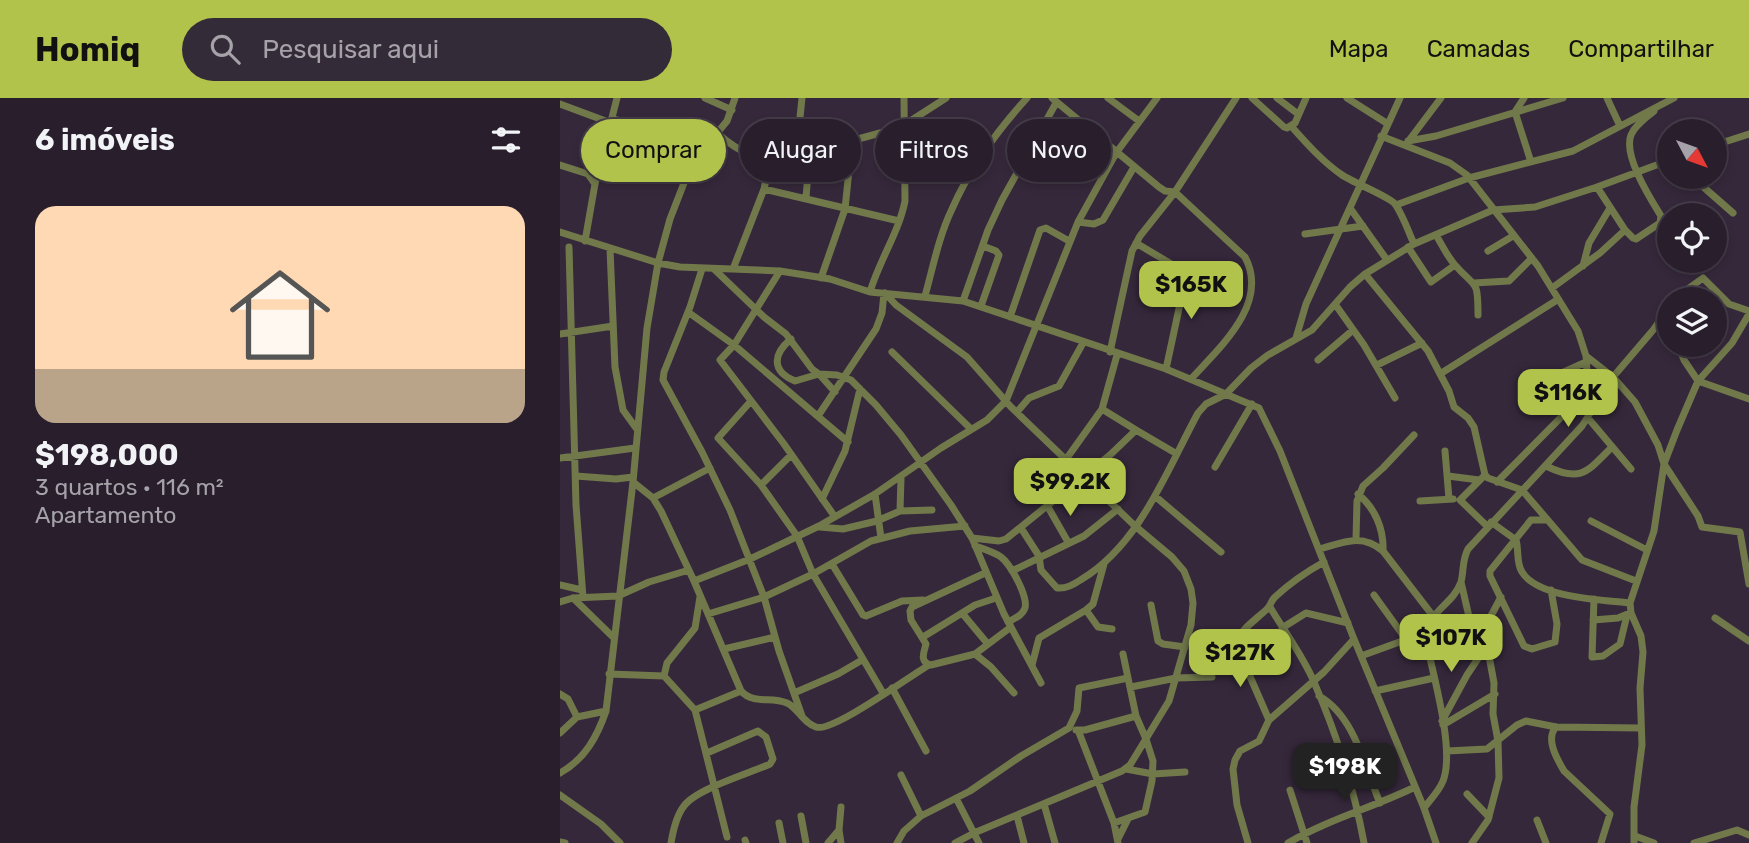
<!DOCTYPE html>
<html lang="pt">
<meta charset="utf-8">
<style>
body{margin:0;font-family:Rubik,sans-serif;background:#342b38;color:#f1f3f6;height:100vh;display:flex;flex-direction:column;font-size:26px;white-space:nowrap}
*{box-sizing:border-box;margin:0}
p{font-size:23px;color:#a5a2a9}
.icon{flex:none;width:38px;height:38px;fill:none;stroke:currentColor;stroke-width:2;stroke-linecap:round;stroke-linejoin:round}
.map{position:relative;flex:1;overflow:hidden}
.panel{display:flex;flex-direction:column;background:#281e2c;width:560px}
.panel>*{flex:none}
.hud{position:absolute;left:21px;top:21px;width:665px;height:63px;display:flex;gap:14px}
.needle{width:46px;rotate:131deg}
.buttons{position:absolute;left:1097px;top:21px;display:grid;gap:14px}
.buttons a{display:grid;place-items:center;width:70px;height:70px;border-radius:50%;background:#281e2c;box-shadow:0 4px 10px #0003,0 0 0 2px #443c48;font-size:35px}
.price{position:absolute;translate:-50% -60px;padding:0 16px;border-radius:14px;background:#b2c34c;color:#111;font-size:23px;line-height:46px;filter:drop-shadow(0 2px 4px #0008)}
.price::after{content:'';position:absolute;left:50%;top:42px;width:21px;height:16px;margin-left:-10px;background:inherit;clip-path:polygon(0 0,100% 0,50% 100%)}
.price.on{background:#222;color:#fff}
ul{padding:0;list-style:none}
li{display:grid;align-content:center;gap:14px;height:371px;padding:0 35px}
li span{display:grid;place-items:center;height:217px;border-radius:21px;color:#555}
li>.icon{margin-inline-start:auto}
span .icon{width:126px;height:126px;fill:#fffc;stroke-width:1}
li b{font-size:30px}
h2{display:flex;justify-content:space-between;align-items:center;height:84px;padding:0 35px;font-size:30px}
.chip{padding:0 24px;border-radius:32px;background:#281e2c;box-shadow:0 4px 10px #0003,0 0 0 2px #443c48;font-size:24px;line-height:63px}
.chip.on{background:#b2c34c;color:#111}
header{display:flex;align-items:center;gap:42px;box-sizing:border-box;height:98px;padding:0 35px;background:#b2c34c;color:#111}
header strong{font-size:33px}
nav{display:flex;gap:38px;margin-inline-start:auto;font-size:24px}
.search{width:490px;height:63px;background:#342b38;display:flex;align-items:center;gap:18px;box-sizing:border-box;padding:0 24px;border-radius:38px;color:#a5a2a9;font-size:26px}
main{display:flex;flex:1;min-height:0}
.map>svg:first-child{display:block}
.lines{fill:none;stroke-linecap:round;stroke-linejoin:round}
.minor{stroke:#71794b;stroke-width:7}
</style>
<header>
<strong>Homiq</strong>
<div class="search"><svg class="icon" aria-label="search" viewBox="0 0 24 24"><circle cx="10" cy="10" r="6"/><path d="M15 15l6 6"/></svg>Pesquisar aqui</div>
<nav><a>Mapa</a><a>Camadas</a><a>Compartilhar</a></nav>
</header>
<main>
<section class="panel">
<h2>6 imóveis<svg class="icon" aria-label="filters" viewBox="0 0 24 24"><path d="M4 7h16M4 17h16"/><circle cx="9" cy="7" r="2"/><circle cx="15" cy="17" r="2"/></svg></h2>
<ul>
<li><span style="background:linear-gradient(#ffd9b3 75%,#b9a48a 0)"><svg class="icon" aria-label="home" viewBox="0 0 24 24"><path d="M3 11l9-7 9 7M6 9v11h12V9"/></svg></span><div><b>$198,000</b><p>3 quartos · 116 m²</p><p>Apartamento</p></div></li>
</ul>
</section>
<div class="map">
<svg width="1189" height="745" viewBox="0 0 1189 745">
<rect width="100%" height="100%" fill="#35283b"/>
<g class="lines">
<path class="minor" d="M 145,0 L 172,12
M 492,0 L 599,89 L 605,93 L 615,94 L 685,159 C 710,206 659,250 631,281
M 548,0 L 579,23
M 692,0 L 724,29 L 727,30 L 735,25 L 746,0
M 717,0 L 738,16
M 787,0 L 828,26
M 964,0 L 955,14 L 971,64
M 1047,0 L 1060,28
M 0,6 L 51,25
M 52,21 L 126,37 L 146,48
M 731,28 C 747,46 763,64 782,77 C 794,85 830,99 835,106 C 843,117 848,133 854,146
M 158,36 C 178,53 197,64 225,61 L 331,32 L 344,27 L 386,0
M 821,38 L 890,65 L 907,77 L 978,168 L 1018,233 L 1026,258 L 1053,279 L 1075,304 L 1098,347 L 1104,366 L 1138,418 L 1142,429 L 1180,434 L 1189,486
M 475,43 L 542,77
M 848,43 L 876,38 L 1003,0
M 847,45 L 881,0
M 1155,47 L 1189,36
M 236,58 L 242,0
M 0,67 L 28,76 L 35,86
M 1132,79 L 1173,115
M 1037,89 L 1065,132 L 1073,140 L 1076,141 L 1100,125 L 1101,118 C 1090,100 1063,58 1071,37 C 1075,27 1086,20 1094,13
M 204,91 L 339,123
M 246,99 L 250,53
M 836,107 L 909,80 L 1013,53 L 1114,0
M 790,110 L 827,162
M 518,124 L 534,126 L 543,122 L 574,69
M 0,134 L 98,165 L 120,169 L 220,173 L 270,181 L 310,194 L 403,203 L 606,271 L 699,310 L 720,353 L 794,541 L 864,710 L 876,745
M 745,136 L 803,128
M 876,137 C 882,147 887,158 895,167 C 916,191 918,180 918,217
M 25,143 L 35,86 L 57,0
M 576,145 L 623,173 L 626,178 L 606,271
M 9,149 L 16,407 L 23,499
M 848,149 L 871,184 L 895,167
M 50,151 L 55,269 L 63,312 L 76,330
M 928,153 L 953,138
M 1023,168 L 1029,145 L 1050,110
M 142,171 L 130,209 L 104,274 L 103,282 L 142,354 L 170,412 L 204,499 L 219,553 L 242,618
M 154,171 L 204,219 L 226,236 L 252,271 L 259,276 L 277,277 L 291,282 L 316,307 L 341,337 L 391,407 L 412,440 L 444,516 L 481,585
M 173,171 L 204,91 L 210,63
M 220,173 L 174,247 L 160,262 L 224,346 L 275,419
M 805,176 L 868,253 L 889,293 L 894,309 L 908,320 L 914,329 L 925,377 L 928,380 L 962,392 L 1022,462 L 1076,483
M 261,180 L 285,111 L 292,43
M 914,185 L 949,183 L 972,160
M 992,190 L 1040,155 L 1065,132
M 310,194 C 319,163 339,134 345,103 L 344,0
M 325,195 L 336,207 L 407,259 L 451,309 L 575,428 L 612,459 L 624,473 L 631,491 L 633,505 L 631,527 L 609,603 L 570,667 L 562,673 L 414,735 L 395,745
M 365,198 C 373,169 379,138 392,111 C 410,70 437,33 467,0
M 1114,201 L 1143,180 L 1169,206 L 1189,213
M 403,203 L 428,132 L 442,102 L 496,5
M 775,206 L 804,247 L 835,300
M 421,208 L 439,157 L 436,153 L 423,148
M 128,214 L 174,247 L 288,344
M 450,219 L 480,132 L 486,130 L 509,143
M 0,236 L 53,228
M 736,240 L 746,206 L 840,0
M 231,241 C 213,256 211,273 235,283 L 259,276 L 275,294
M 1118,247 L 1124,262 L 1138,283 L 1189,301
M 332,254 L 411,331
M 550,254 L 572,153 L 580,138 L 615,94 L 676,0
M 557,257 L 542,311 L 576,332
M 758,262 L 793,232
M 817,267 L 862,245
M 880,276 L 997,202
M 979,298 L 982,287 L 986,282 L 1026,264
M 191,303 L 158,340 L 201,387 L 237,438 L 253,476 L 323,595
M 457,314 L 469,300 L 499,288 L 523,245
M 258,318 L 316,231 L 322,215 L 324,195
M 1028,320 L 1071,371
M 885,353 L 889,401
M 0,360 L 75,350
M 507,360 L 542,311
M 986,368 C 1021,385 1027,374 1052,349
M 655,369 L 692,306
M 925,377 L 900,402 L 927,428
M 16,378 L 56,381 L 73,379
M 888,378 L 919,382
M 73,384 L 93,400 L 101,413 L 134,483 L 181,593 C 194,607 211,598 227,605 C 238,610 243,625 256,629 C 272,635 350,578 369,567
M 937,384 L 1025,295 L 1028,288 L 1026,258
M 201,387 L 231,357
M 315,396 L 321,440
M 798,396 C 815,410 824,431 823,453
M 596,399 L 661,454
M 93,400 L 150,370
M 262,401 L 285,353 L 300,291
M 860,403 L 893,401
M 488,409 L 508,444
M 340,413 L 341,380
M 986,422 L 971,422 L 930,473 L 930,478 L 964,548 L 972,551 L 995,544 L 997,526 L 991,492
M 1031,423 L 1087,452
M 931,424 L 956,442 C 959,452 956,465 962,474 C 978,500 1042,502 1070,505
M 260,429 L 283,431 L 317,423 L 340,413 L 372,412
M 461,430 L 479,458 L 481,472 L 497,490 C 507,491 514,486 522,481 C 580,446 607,372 638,315 L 646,306 L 666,296 L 691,270 L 708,257 L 752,232 L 790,189 L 805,176 L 854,146 L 933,112 L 975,109 L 1037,89 L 1110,62
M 412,440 L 439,443 L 446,441 L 550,357 L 576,332 L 617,356
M 796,441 L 797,403 L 803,388 L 823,370 L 854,337
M 415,448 C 424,451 434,454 441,459 C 451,467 468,498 465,510 C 462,518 455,520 448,524
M 760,451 C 784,444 802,435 823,453 L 873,518
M 272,466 L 303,517 L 306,518 L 342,503 L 363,502
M 452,473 L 524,438 L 558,411
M 425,475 L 352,509 L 350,513 L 351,522 L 366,546 C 364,554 359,564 371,567 L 415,556 L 451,529
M 134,483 L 190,461 L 259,428 L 315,396 L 381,350 L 427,322 L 446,303 L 518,124 L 556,55 L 597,0
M 901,484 L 910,523 L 925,536
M 0,487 L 22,492
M 814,497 L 845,540
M 13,500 L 53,539
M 1034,501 L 1032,559 L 1043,558 L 1060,546 L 1067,517
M 0,504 L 13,500 L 58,498 L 89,484 L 129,472
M 591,507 L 598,543 L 603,546 L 625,549
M 710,509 C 724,533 743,558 754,584 C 776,635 794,690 804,745
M 526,512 L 538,529 L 552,531
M 402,515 L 427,545
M 148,516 L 204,499 L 253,476 L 311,443 L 350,433 L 405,428
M 1155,520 L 1189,543
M 1033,522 L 1058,520 L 1070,515
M 722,530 L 746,515 L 788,525
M 363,539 L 415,507 L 436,500
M 164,551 L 215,539
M 415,556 L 431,569 L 454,595
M 801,558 L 867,534
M 472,567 L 479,540 L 526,512 L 533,506 L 544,466
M 49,576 L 104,578 L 135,612 L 181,593
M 104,578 L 107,565 L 135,530 L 140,499
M 571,589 L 616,580 L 652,579
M 332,590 L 366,653
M 815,593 L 874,580
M 234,595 L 278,576 L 302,562
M 0,596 L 8,601 L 17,619
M 759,598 C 795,618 805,670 820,705
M 135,612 L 167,739
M 709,622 L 675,544 C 682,531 695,522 706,512 C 711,508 710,504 715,499 C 730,485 746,474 764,464
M 882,623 L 907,577 L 927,547
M 883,627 L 935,596
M 996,629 C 985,641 997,661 1004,673 L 1050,716 L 1041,745
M 516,632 L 525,632 L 576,618
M 518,632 L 554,725 L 558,745
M 0,635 L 17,619 L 46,613
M 887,653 L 927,651 L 957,627 L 966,623 L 996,629 L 1081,630
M 566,671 L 593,676 L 625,674
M 0,675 C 25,661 37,639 46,613 L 73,384 L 87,230 L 98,165 L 110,121 L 131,67 L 167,23 L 175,0
M 341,677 L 361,718
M 730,692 L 747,745
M 907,696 L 929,719
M 0,697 L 41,726 L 60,745
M 396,700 L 419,745
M 484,706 L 495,745
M 864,710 C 871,701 879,693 883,683 C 895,653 874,580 867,547 C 866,509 891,511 901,484 C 904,472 902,462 908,451 L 1022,328 L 1053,279 L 1094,231 L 1110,208
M 241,718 L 246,745
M 457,718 L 464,745
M 977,722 L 986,745
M 219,725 L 223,745
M 554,725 L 585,714 L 592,683 L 593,663 L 586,641 L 576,618 L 563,556
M 1075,738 L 1094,745
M 558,741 L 568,721
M 185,742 L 186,745
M 0,744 L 5,745
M 111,745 C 113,733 116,718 124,708 C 136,691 190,675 210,666 L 213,661 L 206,639 L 198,633 L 147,655
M 268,745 L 279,732
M 281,745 L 279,732 L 281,709
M 337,745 L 344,733 L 361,718 L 410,693 L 461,658 L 509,630 L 517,613 L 519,590 L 568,580
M 688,745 L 677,707 L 673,671 L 675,662 L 680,653 L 699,643 L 709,622 L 764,574 L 794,541
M 728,745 C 767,722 814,709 855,689
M 912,745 L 928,722 L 939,680 L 938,643 L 933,616 L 934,585 L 924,531 L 941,499
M 1074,745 L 1074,709 L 1082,647 L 1080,590 L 1083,554 L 1081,538 L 1071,515 L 1070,505 L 1094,433 L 1104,366 L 1117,332 L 1138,283 L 1172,245 L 1189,216
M 1134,745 L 1177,732 L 1189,737"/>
</g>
</svg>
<div class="buttons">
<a><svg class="needle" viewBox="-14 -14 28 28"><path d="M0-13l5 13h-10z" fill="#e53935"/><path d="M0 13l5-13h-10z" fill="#a5a2a9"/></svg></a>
<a><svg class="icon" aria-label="locate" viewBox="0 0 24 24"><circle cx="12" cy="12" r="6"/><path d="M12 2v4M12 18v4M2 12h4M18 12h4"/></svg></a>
<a><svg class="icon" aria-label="layers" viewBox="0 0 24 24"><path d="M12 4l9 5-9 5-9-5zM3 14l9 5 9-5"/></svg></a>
</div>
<b class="price" style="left:631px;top:223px">$165K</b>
<b class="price" style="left:1008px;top:331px">$116K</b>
<b class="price" style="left:510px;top:420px">$99.2K</b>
<b class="price" style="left:891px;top:576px">$107K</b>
<b class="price" style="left:680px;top:591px">$127K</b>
<b class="price on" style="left:785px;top:705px">$198K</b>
<div class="hud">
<a class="chip on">Comprar</a>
<a class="chip">Alugar</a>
<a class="chip">Filtros</a>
<a class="chip">Novo</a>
</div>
</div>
</main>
